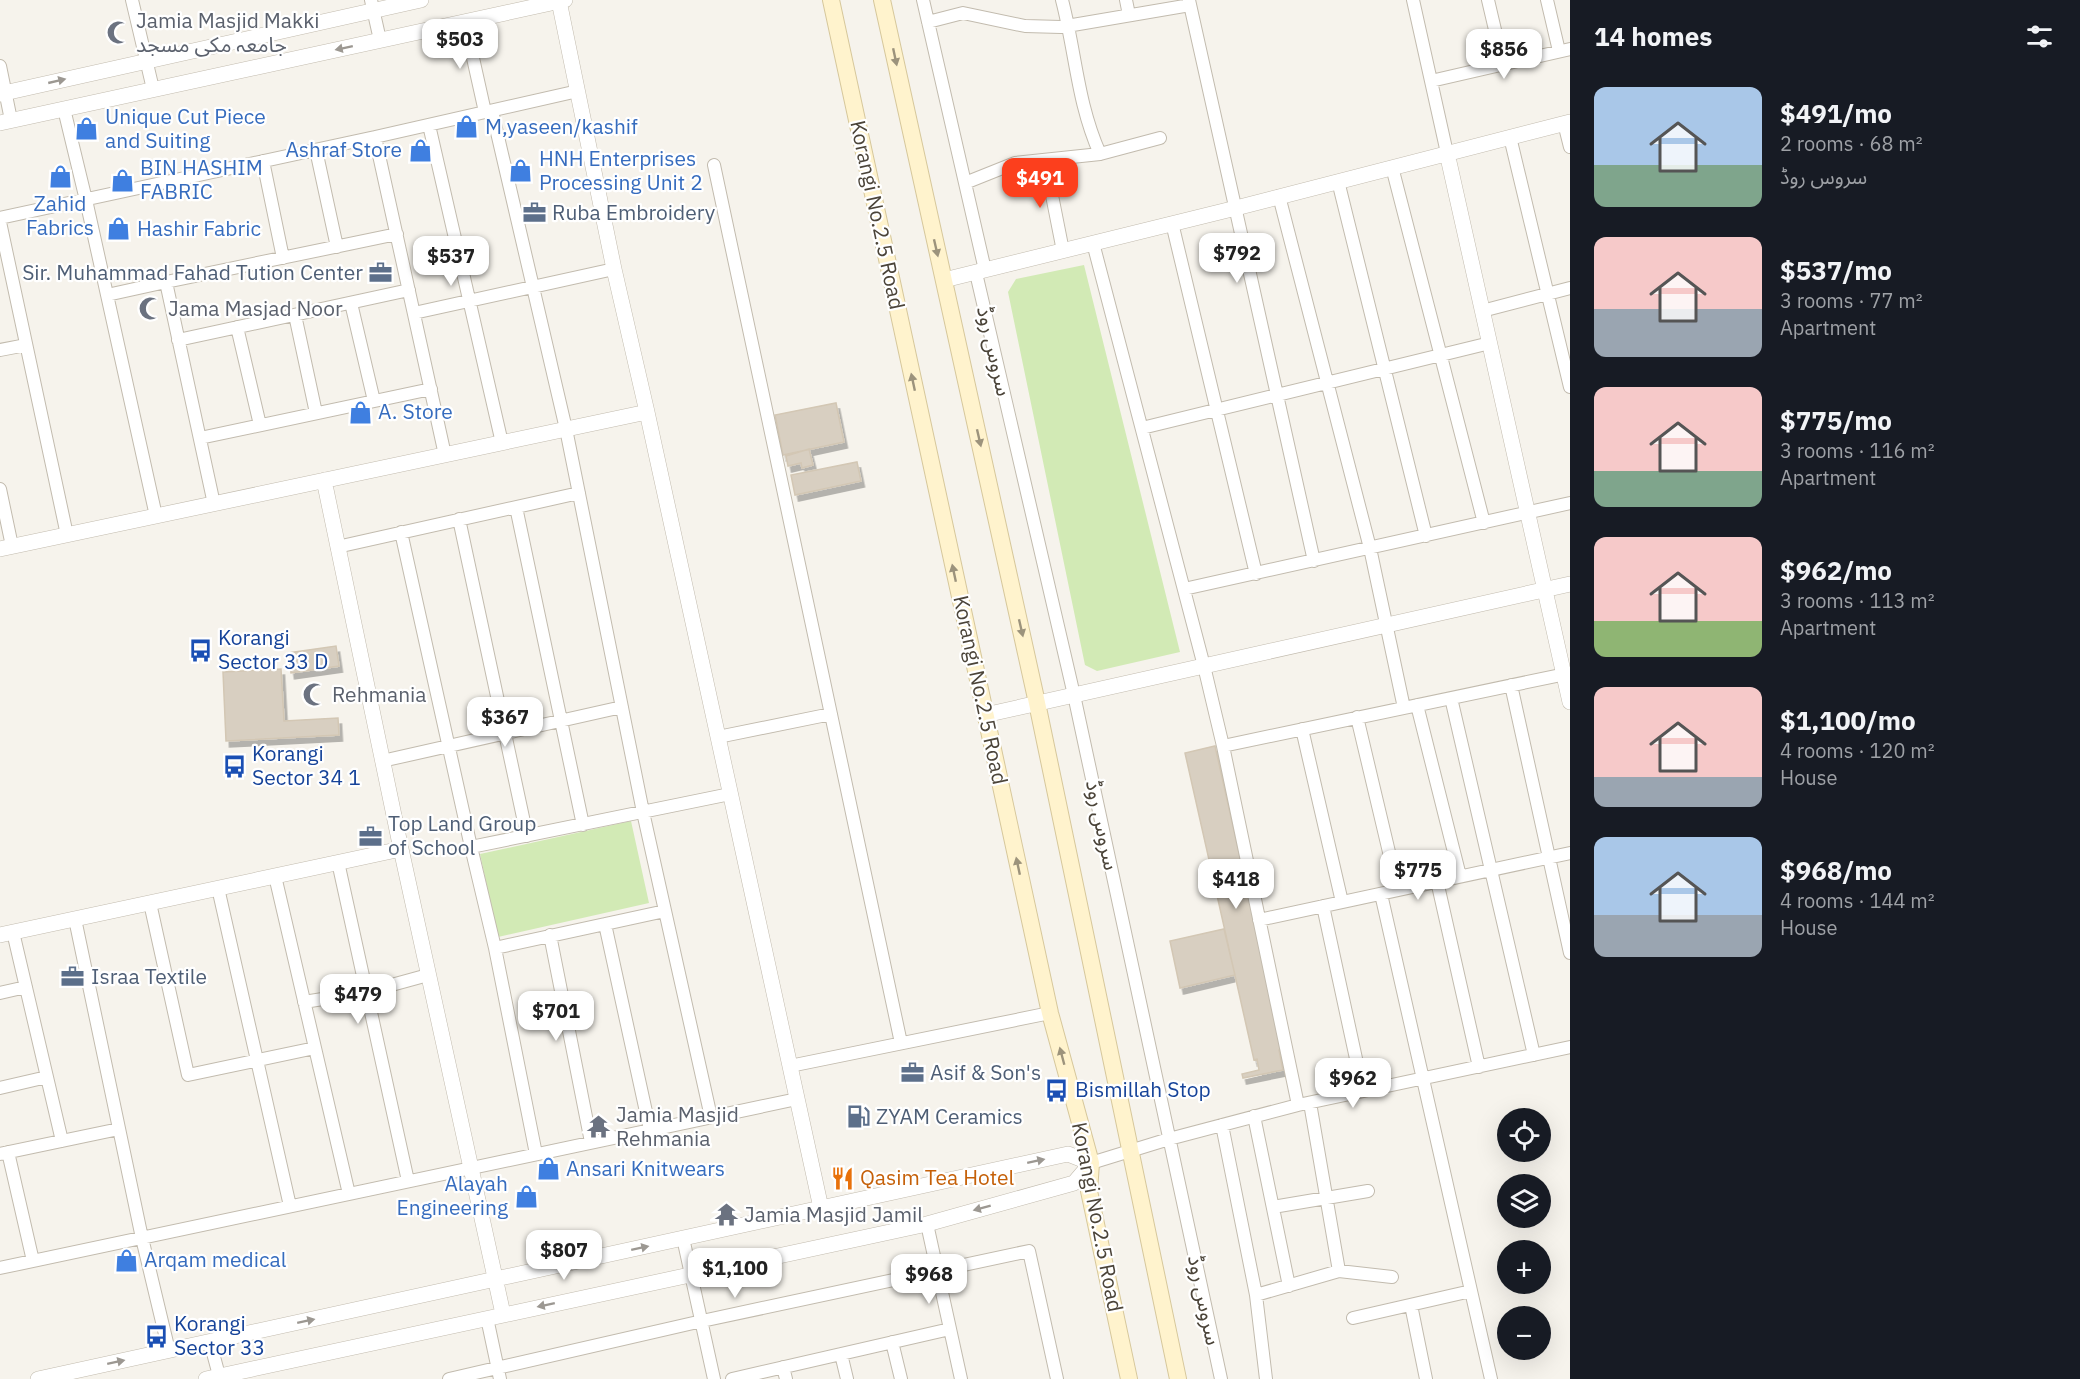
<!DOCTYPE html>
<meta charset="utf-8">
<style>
body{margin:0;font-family:"IBM Plex Sans","Noto Sans Arabic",sans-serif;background:#20242c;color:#f1f3f6;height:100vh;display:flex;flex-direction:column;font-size:22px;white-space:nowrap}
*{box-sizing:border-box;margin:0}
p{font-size:20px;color:#9ea1a6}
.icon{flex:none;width:33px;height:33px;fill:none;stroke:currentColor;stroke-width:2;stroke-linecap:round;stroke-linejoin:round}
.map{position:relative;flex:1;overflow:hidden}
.details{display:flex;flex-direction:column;background:#171b24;width:510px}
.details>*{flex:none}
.tools{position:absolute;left:1497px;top:1108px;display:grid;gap:12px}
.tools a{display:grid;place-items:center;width:54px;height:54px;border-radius:50%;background:#171b24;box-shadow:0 6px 24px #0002;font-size:30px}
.price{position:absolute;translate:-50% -51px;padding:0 14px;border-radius:12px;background:#fff;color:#222;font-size:20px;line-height:39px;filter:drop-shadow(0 2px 3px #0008)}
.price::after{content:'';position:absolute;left:50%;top:36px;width:18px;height:14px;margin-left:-9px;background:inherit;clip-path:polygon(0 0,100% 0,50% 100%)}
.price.on{background:#fc3f1d;color:#fff}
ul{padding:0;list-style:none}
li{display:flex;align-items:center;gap:18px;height:150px;padding:0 24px}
li span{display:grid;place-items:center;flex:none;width:168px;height:120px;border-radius:12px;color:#555}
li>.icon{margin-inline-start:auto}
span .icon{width:72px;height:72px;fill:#fffc;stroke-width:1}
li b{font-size:26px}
h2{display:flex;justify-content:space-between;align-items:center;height:72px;padding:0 24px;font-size:26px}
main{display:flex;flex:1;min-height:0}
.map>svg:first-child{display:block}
.green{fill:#d2eab5}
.building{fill:#d8cfc1;stroke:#d3c7b4;stroke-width:1.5;filter:url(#shadow)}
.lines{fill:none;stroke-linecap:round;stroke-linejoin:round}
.minor-casing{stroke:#c2bbae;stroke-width:14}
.tertiary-casing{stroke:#c2bbae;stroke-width:16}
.secondary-casing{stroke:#d6c79b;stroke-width:18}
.minor{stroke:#fff;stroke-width:12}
.tertiary{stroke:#fff;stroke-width:15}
.secondary{stroke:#fff3cd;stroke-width:16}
.oneway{fill:#9c9892}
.oneway2{fill:#9c937c}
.labels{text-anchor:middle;stroke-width:4.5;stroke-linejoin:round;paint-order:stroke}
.worship-label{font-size:21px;fill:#5b616d;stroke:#fff;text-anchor:start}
.shop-label{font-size:21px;fill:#366cbe;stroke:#fff;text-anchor:start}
.service-label{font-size:21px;fill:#4e5e75;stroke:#fff;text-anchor:start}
.street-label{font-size:21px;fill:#4b4439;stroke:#fff}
.transit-label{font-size:21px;fill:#164399;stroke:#fff;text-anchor:start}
.food-label{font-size:21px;fill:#c56008;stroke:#fff;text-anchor:start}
</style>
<main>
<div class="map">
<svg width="1570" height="1379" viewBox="0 0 1570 1379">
<defs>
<filter id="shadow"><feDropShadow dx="3.5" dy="6" stdDeviation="0" flood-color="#0004"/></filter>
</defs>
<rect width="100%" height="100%" fill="#f6f3ec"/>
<path class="green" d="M 1084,265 L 1180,652 L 1097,671 L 1085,665 L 1008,292 L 1016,279 Z
M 631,821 L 649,903 L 498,937 L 480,854 Z"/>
<path class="building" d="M 836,403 L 844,442 L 783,455 L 775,415 Z
M 809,449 L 813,465 L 802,468 L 801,463 L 788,466 L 786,456 Z
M 857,462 L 861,481 L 795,495 L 791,475 Z
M 336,646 L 339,666 L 291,673 L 288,653 Z
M 281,669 L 284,721 L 338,718 L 339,735 L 226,741 L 223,672 Z
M 1215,746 L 1283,1049 L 1279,1050 L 1283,1070 L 1243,1078 L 1242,1074 L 1259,1070 L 1257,1059 L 1254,1060 L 1185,753 Z
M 1224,929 L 1235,975 L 1180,988 L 1170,941 Z"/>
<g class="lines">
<defs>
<path id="minor" d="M 132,0 L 153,89
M 371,0 L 380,40
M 923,0 L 985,270
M 1062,0 C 1076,54 1077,102 1100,154
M 1126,0 L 1129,15
M 1189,0 L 1314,561
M 1413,0 L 1447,153
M 1488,0 L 1503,64
M 1547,0 L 1559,51
M 465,22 L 485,112
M 928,22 L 963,13 L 1025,26 L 1061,27 L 1190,5
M 0,66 L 11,120
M 1431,81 L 1570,49
M 64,109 L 86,200 L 156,516
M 492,111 L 566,429 L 643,812 L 711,1117
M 1564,123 L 1570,147
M 429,125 L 502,443
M 375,137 L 445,455
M 1510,137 L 1570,387
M 316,150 L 337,247
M 1045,160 L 1063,251
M 263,161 L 283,258
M 714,165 L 901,1043
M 1392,167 L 1484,523
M 1338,181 L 1426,536
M 965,183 L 1015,163 L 1100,154 L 1160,138
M 1279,196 L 1370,548 L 1404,708
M 0,218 L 375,137 L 578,91
M 0,222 L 67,535
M 1172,223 L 1256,574
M 1093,243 L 1204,666 L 1223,746 L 1298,1105
M 976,273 L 1074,695 L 1221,1379
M 107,295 L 166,282
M 351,303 L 374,401
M 1482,311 L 1570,288
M 414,313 L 614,269
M 295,315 L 316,413
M 237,327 L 260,425
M 178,340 L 409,290
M 0,350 L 26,345
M 1142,428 L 1490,343
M 200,438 L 431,389
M 0,489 L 12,546
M 214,504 L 166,282 L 397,234
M 516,507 L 583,825
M 459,519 L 527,836
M 401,532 L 471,847
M 337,547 L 579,493
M 1184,589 L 1570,503
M 1511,685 L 1570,953
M 1451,698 L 1534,1055
M 1417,705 L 1460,876
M 1357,717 L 1398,890
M 1302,729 L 1342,902
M 718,737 L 831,714
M 1223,746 L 1570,673
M 382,761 L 622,707
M 338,862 L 408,1181
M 275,876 L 349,1194
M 1437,881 L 1479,1067
M 218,888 L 290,1206
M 1381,894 L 1491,1379
M 150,903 L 188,1075 L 315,1048
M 1323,906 L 1363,1091
M 665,911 L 495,948 L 471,847 L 730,794
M 75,919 L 142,1238 L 169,1351
M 1259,920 L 1570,853
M 605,924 L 650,1130
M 13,932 L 62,1141
M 550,935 L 591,1142
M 495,948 L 536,1154
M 0,993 L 26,987
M 304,1002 L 366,992 L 428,975
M 790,1066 L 1050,1013
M 0,1088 L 47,1077
M 1310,1103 L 1339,1271
M 1254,1116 L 1289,1286
M 1222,1125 L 1256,1295 L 1266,1379
M 8,1152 L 33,1261
M 0,1154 L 119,1129
M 1091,1163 L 1169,1139 L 1298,1105 L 1570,1047
M 1273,1207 L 1368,1191
M 927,1224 L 961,1379
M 683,1238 L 714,1379
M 0,1268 L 797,1099
M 1256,1295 L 1339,1271 L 1392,1277
M 1411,1305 L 1426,1379
M 487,1318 L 500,1379
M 1353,1318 L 1471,1291
M 210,1342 L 220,1379
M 892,1342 L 901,1379
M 841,1354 L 847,1379
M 783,1367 L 786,1379
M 449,1379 L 702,1321 L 1029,1251 L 1057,1379
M 732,1379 L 950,1329"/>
<path id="tertiary" d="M 559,1 L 614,269 L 647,412 L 821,1208
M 0,94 L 421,0
M 0,123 L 565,0
M 1447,153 L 1570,702
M 944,280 L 1236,208 L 1570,122
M 324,480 L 401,849 L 503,1314
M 0,549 L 647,412
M 985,715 L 1570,584
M 0,935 L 401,849
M 38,1379 L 1068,1154 L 1091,1163 L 1074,1183 L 927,1224 L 206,1379"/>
<path id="secondary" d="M 831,0 L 1050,1013 L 1091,1163 L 1089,1191 L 1129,1379
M 882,0 L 1037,703 L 1178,1379"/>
</defs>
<use href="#minor" class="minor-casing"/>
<use href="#tertiary" class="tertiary-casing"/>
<use href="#secondary" class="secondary-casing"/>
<use href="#minor" class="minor"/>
<use href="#tertiary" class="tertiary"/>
<use href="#secondary" class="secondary"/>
</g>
<defs><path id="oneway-solid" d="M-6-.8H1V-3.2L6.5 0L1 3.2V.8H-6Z" transform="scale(1.5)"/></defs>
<g class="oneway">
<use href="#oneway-solid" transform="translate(344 48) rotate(168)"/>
<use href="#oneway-solid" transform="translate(57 81) rotate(-13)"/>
<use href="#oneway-solid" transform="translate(1036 1161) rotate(-12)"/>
<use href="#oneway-solid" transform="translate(982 1208) rotate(165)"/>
<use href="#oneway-solid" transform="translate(640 1248) rotate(-12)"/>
<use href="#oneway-solid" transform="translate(546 1305) rotate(168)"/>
<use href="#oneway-solid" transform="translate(306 1321) rotate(-12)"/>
<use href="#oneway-solid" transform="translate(116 1362) rotate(-12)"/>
</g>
<g class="oneway2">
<use href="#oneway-solid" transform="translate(895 57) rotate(78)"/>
<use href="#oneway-solid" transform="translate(936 248) rotate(77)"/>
<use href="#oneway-solid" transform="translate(913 382) rotate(-102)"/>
<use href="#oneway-solid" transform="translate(979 438) rotate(77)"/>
<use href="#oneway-solid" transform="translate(954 573) rotate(-102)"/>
<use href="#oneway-solid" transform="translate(1021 628) rotate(77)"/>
<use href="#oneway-solid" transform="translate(1018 866) rotate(-102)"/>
<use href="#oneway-solid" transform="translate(1062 1056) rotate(-105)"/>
</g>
<defs>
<symbol id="mosque-bare" viewBox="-9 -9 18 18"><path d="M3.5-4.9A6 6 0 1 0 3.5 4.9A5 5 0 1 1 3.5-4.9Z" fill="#6b7280" stroke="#fff" stroke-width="2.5" paint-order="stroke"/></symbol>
<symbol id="shop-bare" viewBox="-9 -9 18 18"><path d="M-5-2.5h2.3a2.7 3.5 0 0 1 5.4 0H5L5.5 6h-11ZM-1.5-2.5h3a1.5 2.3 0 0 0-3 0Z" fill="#3f7fe0" stroke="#fff" stroke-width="2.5" paint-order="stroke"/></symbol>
<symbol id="office-bare" viewBox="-9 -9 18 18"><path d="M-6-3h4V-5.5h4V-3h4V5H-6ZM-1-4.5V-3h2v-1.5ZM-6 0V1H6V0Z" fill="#5c6f8a" stroke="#fff" stroke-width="2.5" paint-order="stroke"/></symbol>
<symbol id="bus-bare" viewBox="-9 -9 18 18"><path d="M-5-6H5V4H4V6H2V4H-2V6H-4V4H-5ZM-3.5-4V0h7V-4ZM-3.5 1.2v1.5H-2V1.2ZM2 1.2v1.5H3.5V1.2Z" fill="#1a4fb4" stroke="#fff" stroke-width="2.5" paint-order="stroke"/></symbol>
<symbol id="fuel-bare" viewBox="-9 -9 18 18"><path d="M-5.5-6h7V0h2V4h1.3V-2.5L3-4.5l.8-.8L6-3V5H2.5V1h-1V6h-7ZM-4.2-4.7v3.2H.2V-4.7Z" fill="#5c6f8a" stroke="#fff" stroke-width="2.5" paint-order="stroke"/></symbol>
<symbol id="temple-bare" viewBox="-9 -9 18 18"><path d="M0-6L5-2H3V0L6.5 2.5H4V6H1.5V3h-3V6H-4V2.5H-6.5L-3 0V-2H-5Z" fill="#6b7280" stroke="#fff" stroke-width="2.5" paint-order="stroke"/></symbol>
<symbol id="restaurant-bare" viewBox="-9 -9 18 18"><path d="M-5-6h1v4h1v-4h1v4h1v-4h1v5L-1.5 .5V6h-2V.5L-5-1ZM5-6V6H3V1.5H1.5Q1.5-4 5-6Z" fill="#e8710a" stroke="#fff" stroke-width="2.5" paint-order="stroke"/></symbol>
</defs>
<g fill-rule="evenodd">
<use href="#mosque-bare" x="102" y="16" width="33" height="33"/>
<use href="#shop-bare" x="450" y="110" width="33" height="33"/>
<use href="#shop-bare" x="70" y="112" width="33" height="33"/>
<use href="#shop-bare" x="404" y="134" width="33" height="33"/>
<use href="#shop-bare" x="504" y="154" width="33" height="33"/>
<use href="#shop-bare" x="44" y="160" width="33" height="33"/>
<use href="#shop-bare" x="106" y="164" width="33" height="33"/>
<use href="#office-bare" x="518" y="196" width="33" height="33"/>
<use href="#shop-bare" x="102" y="212" width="33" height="33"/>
<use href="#office-bare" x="364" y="256" width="33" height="33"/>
<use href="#mosque-bare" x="134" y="292" width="33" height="33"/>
<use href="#shop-bare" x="344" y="396" width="33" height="33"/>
<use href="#bus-bare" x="184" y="634" width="33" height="33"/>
<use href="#mosque-bare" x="298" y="678" width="33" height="33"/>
<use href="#bus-bare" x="218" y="750" width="33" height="33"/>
<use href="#office-bare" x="354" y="820" width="33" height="33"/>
<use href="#office-bare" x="56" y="960" width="33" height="33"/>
<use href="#office-bare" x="896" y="1056" width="33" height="33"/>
<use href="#bus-bare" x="1040" y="1074" width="33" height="33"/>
<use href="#fuel-bare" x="842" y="1100" width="33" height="33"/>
<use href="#temple-bare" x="582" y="1110" width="33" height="33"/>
<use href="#shop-bare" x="532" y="1152" width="33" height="33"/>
<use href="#restaurant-bare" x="826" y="1162" width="33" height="33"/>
<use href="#shop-bare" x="510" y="1180" width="33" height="33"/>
<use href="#temple-bare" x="710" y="1198" width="33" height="33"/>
<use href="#shop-bare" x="110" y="1244" width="33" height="33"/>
<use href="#bus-bare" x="140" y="1320" width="33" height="33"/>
</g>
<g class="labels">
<g class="worship-label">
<text x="136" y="28">Jamia Masjid Makki<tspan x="136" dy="24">جامعہ مکی مسجد</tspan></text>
<text x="168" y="316">Jama Masjad Noor</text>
<text x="332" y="702">Rehmania</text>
<text x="616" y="1122">Jamia Masjid<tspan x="616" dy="24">Rehmania</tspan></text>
<text x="744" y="1222">Jamia Masjid Jamil</text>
</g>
<g class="shop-label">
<text x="105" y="124">Unique Cut Piece<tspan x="105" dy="24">and Suiting</tspan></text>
<text x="485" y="134">M,yaseen/kashif</text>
<text x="402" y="157" text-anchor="end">Ashraf Store</text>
<text x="539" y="166">HNH Enterprises<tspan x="539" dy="24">Processing Unit 2</tspan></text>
<text x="140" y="175">BIN HASHIM<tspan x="140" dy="24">FABRIC</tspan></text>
<text x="60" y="211" text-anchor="middle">Zahid<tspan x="60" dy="24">Fabrics</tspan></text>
<text x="137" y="236">Hashir Fabric</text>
<text x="378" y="419">A. Store</text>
<text x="566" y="1176">Ansari Knitwears</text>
<text x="508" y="1191" text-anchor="end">Alayah<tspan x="508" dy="24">Engineering</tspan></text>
<text x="144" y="1267">Arqam medical</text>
</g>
<g class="service-label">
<text x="552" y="220">Ruba Embroidery</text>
<text x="363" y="280" text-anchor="end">Sir. Muhammad Fahad Tution Center</text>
<text x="388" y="831">Top Land Group<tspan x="388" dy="24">of School</tspan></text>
<text x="91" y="984">Israa Textile</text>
<text x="930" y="1080">Asif &amp; Son's</text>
<text x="876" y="1124">ZYAM Ceramics</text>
</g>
<g class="street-label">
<text transform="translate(877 215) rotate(78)" y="7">Korangi No.2.5 Road</text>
<text transform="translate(994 351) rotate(77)" y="7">سروس روڈ</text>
<text transform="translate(980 690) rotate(78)" y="7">Korangi No.2.5 Road</text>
<text transform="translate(1102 825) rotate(78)" y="7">سروس روڈ</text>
<text transform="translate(1097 1217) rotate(79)" y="7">Korangi No.2.5 Road</text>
<text transform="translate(1204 1300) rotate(78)" y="7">سروس روڈ</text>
</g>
<g class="transit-label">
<text x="218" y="645">Korangi<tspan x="218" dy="24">Sector 33 D</tspan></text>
<text x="252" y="761">Korangi<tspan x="252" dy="24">Sector 34 1</tspan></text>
<text x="1075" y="1097">Bismillah Stop</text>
<text x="174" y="1331">Korangi<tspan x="174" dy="24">Sector 33</tspan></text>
</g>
<g class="food-label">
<text x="860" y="1185">Qasim Tea Hotel</text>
</g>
</g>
</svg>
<div class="tools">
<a><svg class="icon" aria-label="locate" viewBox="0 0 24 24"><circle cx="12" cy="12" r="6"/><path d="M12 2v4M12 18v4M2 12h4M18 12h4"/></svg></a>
<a><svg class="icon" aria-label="layers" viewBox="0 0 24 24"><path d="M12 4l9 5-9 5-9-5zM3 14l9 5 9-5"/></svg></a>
<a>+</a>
<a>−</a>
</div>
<b class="price" style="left:460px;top:70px">$503</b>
<b class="price" style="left:1504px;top:80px">$856</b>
<b class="price on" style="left:1040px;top:209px">$491</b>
<b class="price" style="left:1237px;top:284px">$792</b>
<b class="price" style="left:451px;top:287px">$537</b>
<b class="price" style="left:505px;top:748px">$367</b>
<b class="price" style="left:1418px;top:901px">$775</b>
<b class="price" style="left:1236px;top:910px">$418</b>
<b class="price" style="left:358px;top:1025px">$479</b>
<b class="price" style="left:556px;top:1042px">$701</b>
<b class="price" style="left:1353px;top:1109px">$962</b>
<b class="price" style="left:564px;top:1281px">$807</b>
<b class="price" style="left:735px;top:1299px">$1,100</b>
<b class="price" style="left:929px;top:1305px">$968</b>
</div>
<section class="details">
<h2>14 homes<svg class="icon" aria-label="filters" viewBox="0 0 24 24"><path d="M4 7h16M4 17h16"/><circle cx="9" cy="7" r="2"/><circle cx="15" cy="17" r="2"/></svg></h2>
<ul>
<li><span style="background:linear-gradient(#a9c7e8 65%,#7fa58c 0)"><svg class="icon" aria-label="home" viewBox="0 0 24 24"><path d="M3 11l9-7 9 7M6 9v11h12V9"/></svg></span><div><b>$491/mo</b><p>2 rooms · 68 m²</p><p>سروس روڈ</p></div></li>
<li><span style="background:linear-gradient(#f6c9c9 60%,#9aa5b1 0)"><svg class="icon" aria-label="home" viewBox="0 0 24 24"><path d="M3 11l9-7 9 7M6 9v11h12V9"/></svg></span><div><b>$537/mo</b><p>3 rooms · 77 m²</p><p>Apartment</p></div></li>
<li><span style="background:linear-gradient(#f6c9c9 70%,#7fa58c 0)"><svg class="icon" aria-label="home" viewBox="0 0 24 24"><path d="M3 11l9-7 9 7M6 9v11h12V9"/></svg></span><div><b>$775/mo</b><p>3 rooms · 116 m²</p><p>Apartment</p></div></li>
<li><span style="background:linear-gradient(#f6c9c9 70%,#8fb573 0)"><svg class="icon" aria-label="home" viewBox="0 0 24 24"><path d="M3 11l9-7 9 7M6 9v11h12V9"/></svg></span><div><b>$962/mo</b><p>3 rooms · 113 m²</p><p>Apartment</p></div></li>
<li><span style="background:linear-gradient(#f6c9c9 75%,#9aa5b1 0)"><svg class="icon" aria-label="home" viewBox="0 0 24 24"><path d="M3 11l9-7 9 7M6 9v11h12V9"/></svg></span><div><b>$1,100/mo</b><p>4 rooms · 120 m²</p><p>House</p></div></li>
<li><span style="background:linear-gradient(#a9c7e8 65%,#9aa5b1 0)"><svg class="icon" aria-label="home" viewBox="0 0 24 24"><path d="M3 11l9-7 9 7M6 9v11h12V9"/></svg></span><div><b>$968/mo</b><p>4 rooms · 144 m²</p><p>House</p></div></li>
</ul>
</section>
</main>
